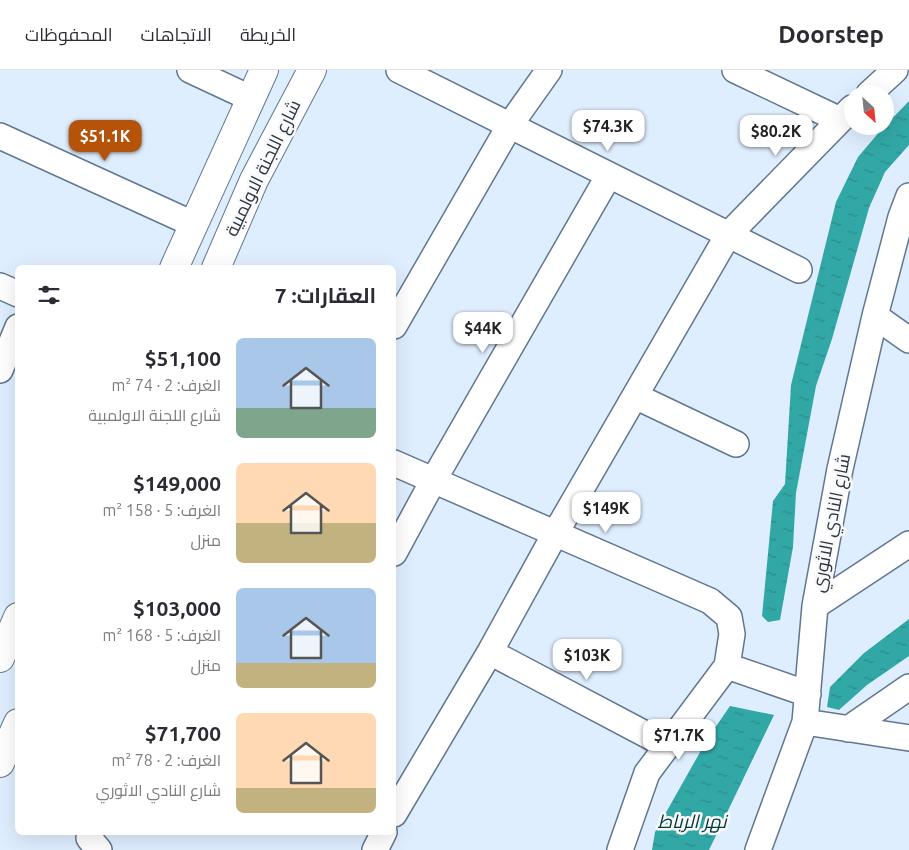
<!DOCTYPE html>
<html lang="ar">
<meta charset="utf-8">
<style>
body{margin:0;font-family:Ubuntu,Cairo,sans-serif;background:#f7f7f7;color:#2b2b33;direction:rtl;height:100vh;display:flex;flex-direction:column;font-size:19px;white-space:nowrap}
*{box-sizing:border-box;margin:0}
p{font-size:16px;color:#7c7c81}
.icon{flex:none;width:28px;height:28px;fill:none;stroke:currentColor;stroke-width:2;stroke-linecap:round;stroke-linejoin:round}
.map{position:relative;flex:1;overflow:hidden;direction:ltr}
.details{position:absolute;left:15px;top:195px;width:381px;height:570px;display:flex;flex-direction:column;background:#fff;border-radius:8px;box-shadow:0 5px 20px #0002;direction:rtl}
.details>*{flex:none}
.needle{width:32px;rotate:153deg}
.fabs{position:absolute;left:844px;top:15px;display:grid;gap:10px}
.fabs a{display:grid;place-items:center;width:50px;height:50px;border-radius:50%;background:#fff;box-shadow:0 5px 20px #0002;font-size:25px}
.price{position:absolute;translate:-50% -42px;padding:0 11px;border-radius:10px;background:#fff;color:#222;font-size:16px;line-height:32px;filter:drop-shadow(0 1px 2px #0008)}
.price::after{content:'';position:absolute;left:50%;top:30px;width:15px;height:11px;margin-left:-8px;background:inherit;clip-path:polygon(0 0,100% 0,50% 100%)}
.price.active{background:#b45309;color:#fff}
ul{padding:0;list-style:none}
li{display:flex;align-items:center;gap:15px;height:125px;padding:0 20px}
li span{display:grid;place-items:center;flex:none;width:140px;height:100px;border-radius:8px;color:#555}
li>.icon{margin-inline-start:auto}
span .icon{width:60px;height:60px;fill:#fffc;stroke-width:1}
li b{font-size:21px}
h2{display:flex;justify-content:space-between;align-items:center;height:60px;padding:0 20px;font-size:21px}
header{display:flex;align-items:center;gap:30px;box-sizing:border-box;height:70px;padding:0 25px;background:#fff;border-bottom:1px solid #e1e1e2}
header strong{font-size:24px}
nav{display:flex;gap:28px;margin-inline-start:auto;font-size:18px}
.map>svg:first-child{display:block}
.water{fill:url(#water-ripples)}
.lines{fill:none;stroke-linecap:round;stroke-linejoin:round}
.minor-casing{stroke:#60778f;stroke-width:28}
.major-casing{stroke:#60778f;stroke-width:30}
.minor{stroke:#fff;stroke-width:25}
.major{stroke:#fff;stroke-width:28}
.labels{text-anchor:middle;stroke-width:5;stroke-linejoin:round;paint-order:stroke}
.street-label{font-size:18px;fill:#2b3540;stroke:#f9f9f9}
.water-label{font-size:19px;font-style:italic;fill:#023a39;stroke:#f9f9f9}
</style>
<header>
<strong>Doorstep</strong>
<nav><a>الخريطة</a><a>الاتجاهات</a><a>المحفوظات</a></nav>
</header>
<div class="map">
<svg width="909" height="780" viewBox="0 0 909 780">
<defs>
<pattern id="water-ripples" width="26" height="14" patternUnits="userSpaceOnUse" patternTransform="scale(1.25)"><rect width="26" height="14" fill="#32a8a6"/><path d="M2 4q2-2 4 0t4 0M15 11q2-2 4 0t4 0" fill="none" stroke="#2b8a89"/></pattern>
</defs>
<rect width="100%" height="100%" fill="#dfeeff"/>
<path class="water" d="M 909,31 L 909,75 L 885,102 L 869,138 L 832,269 L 816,316 L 796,423 L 793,477 L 780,550 L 768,552 L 762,546 L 773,431 L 785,414 L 791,315 L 836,132 L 858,87 L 881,60 Z
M 909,549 L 909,586 L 867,615 L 839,640 L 827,637 L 830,617 L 864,583 Z
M 730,636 L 774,645 L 709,780 L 652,780 L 655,762 L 708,668 Z"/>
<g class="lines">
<defs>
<path id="minor" d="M 190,0 L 250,28
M 399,0 L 799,200
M 735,0 L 840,50
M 869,24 L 895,0
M 0,66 L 193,154
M 0,216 L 18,224
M 875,246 L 909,270
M 394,256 L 510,55 L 549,0
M 0,300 L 18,257
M 635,326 L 736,374
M 394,393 L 710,531 L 729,547 L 732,564 L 727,596 L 647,703 L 620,780
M 394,483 L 433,411 L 609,105
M 815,536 L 909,474
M 490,582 L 666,675
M 727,596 L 808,624
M 805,652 L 909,668
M 848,659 L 909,617
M 394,744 L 490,582 L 555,464 L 728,165 L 852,38
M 90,762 L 89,768 L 99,780
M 375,780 L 384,762
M 758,780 L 805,652 L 815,536 L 840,399 L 875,246 L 901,147 L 909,126"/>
<path id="major" d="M 174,198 L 264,0
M 216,198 L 254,110 L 312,0
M 0,588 L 18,547
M 0,693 L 18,653"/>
</defs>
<use href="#minor" class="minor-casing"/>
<use href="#major" class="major-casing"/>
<use href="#minor" class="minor"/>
<use href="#major" class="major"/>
</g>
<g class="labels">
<g class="street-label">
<text transform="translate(263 98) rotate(-64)" y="6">شارع اللجنة الاولمبية</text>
<text transform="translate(831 453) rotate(-79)" y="6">شارع النادي الاثوري</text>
</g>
<g class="water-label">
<text x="692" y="758">نهر الرباط</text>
</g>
</g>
</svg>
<div class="fabs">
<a><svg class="needle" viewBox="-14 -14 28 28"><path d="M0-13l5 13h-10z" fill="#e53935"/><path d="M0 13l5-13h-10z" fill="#7c7c81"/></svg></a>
</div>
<b class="price" style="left:608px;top:82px">$74.3K</b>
<b class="price" style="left:776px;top:87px">$80.2K</b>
<b class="price active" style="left:105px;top:92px">$51.1K</b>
<b class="price" style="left:483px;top:284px">$44K</b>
<b class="price" style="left:606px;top:464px">$149K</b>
<b class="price" style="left:587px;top:611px">$103K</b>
<b class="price" style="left:679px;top:691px">$71.7K</b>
<section class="details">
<h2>العقارات: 7<svg class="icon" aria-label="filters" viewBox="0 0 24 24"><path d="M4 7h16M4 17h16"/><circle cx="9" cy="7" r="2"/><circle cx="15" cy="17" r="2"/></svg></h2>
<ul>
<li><span style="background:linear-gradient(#a9c7e8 70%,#7fa58c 0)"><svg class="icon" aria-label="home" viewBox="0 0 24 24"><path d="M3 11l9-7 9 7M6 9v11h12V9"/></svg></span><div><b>$51,100</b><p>الغرف: 2 · 74 m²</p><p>شارع اللجنة الاولمبية</p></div></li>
<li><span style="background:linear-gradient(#ffd9b3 60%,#c2b280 0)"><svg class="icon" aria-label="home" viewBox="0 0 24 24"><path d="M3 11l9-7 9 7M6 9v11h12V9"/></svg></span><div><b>$149,000</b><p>الغرف: 5 · 158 m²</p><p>منزل</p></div></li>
<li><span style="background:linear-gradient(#a9c7e8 75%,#c2b280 0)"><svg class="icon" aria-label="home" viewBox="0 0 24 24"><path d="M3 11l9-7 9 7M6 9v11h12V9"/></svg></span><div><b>$103,000</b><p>الغرف: 5 · 168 m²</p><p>منزل</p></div></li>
<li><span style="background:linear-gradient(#ffd9b3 75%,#c2b280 0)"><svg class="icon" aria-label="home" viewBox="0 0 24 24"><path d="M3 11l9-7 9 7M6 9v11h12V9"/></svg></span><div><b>$71,700</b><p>الغرف: 2 · 78 m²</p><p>شارع النادي الاثوري</p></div></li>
</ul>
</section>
</div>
